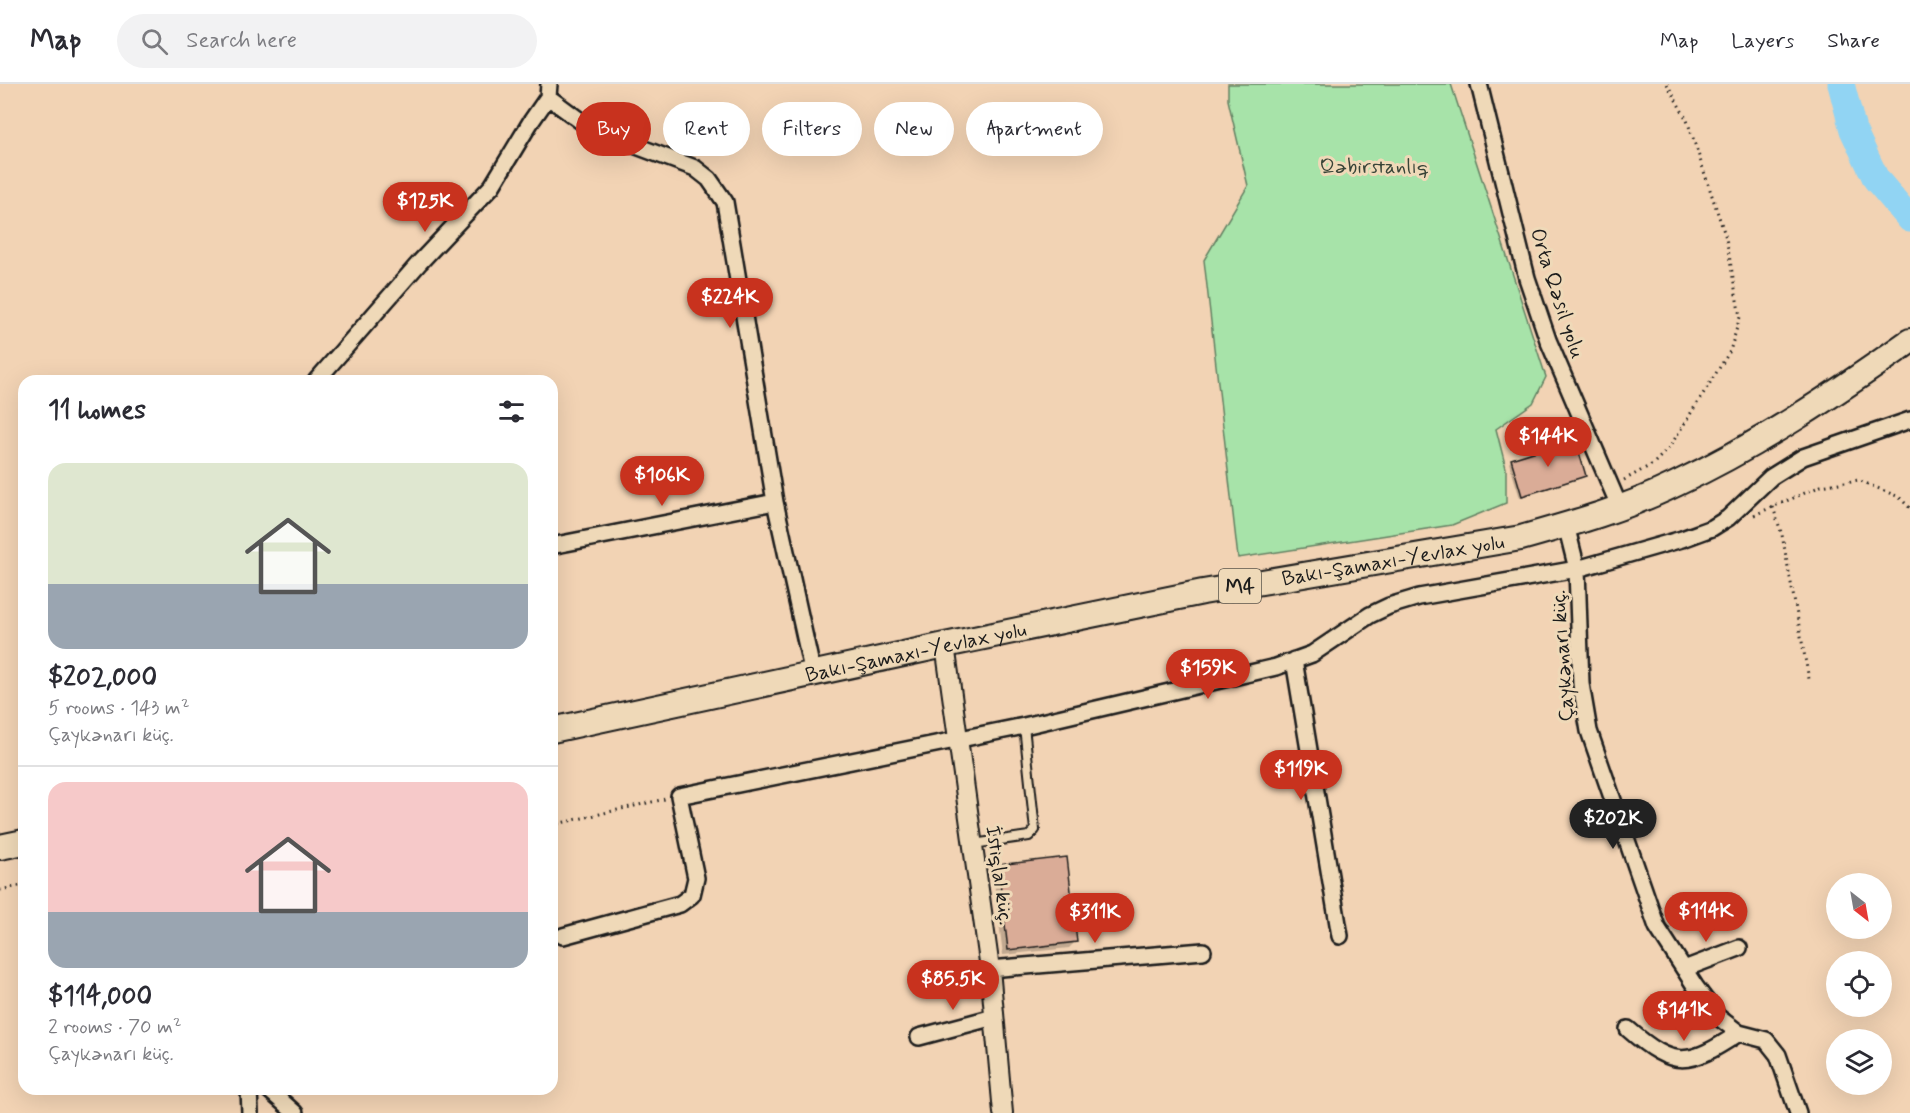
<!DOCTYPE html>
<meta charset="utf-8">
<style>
body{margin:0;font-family:Mynerve,sans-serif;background:#f2f2f3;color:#2b2b33;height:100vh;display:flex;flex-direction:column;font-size:22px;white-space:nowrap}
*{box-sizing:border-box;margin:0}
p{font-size:20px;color:#7c7c81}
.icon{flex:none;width:33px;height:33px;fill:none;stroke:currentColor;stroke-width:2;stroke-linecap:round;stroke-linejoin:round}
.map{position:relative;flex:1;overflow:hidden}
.panel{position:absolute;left:18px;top:291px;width:540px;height:720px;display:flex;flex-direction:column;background:#fff;border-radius:18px;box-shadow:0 6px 24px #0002}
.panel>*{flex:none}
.guide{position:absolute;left:576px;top:18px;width:570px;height:54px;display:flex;gap:12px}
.needle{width:39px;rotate:149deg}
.fabs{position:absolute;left:1826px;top:789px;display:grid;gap:12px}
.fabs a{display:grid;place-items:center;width:66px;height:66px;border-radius:50%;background:#fff;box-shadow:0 6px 24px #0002;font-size:30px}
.price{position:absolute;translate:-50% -51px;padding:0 14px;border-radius:21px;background:#c8321e;color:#fff;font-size:20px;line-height:39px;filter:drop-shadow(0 2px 3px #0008)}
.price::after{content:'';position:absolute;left:50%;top:36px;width:18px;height:14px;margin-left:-9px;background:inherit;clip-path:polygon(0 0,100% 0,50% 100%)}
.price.on{background:#222;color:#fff}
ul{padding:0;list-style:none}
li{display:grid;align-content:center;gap:12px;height:318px;padding:0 30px}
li+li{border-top:2px solid #e1e1e2}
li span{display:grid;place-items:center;height:186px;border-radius:18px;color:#555}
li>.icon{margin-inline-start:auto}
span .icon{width:108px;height:108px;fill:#fffc;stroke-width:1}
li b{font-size:26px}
h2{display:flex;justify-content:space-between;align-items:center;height:72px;padding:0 30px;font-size:26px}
.tag{padding:0 21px;border-radius:27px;background:#fff;box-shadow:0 6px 24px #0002;font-size:21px;line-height:54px}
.tag.on{background:#c8321e;color:#fff}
header{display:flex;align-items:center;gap:36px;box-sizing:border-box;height:84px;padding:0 30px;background:#fff;border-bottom:2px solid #e1e1e2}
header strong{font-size:28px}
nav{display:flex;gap:33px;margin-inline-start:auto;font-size:21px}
.search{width:420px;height:54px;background:#f2f2f3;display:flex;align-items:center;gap:15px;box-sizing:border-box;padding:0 21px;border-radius:33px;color:#7c7c81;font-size:22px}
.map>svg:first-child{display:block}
.green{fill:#a7e3a9;stroke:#628062;stroke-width:1.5}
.shadow{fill:#0003}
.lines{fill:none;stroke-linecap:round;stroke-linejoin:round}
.river{stroke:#91d4f3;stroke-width:27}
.building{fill:#daac97;stroke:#1c1c1c;stroke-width:1.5}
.service-casing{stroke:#1c1c1c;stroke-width:12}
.minor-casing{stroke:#1c1c1c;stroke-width:20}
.tertiary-casing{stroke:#1c1c1c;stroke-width:22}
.trunk-casing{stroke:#1c1c1c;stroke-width:28}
.path{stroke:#1c1c1c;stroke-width:3;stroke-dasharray:1.5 4.5;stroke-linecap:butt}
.service{stroke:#efd9b8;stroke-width:8}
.minor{stroke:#efd9b8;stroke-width:15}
.tertiary{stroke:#efd9b8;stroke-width:18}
.trunk{stroke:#efd9b8;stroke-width:24}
.labels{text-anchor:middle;stroke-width:6;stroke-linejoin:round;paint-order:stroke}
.shield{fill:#efd9b8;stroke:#5b554b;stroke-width:1.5}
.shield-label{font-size:20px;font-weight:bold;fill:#1c1c1c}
.park-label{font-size:21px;fill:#384438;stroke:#efd9b8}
.street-label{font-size:21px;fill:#1c1c1c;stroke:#efd9b8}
</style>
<header>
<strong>Map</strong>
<div class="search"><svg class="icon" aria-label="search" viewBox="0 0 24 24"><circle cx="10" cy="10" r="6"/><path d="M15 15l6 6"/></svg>Search here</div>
<nav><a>Map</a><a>Layers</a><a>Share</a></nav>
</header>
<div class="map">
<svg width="1910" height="1029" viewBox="0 0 1910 1029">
<rect width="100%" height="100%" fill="#f2d3b4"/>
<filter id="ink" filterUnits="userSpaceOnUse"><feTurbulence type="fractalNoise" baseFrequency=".0167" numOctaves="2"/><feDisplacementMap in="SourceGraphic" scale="12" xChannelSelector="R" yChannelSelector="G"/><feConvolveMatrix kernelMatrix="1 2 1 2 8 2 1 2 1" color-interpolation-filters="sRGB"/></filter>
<g filter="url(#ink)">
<path class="green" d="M 1228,0 L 1451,0 L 1546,293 L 1533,319 L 1496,345 L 1506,384 L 1506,419 L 1452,441 L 1238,474 L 1204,176 L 1248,102 L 1228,16 Z"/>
<path class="shadow" d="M 1511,376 L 1584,392 L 1582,394 L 1520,414 L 1509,379 Z
M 999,783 L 1075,858 L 1069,864 L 1003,871 L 993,789 Z"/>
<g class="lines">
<path class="river" d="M 1841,0 L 1853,46 L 1876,95 L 1910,135"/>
</g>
<path class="building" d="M 1575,355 L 1586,392 L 1522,412 L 1511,375 Z
M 1067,773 L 1077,858 L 1008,866 L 998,781 Z"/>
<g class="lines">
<defs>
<path id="service" d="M 973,760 L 1029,752 L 1035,746 L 1024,642"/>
<path id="minor" d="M 549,0 L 548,13 L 582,38 L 607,51 L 695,84 L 709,95 L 725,118 L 775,418 L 813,590
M 1479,0 L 1527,194 L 1548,256 L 1620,424
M 316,297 L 420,178 L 492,102 L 530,39 L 548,13
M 1566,441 L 1577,485 L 1581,600 L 1589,647 L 1657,843 L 1695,902 L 1718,933 L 1739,949 L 1766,956 L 1778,971 L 1798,1029
M 556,461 L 775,418
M 1294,576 L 1340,852
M 563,852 L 680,820 L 692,811 L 696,794 L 679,712 L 1024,642 L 1276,583 L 1312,570 L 1370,531 L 1389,522 L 1419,513 L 1577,485 L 1682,455 L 1712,444 L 1728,434 L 1771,393 L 1803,373 L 1910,336
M 990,885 L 1203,867
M 1684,885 L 1739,864
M 1628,945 C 1675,986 1689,982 1739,949
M 919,953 L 994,933
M 249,1005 L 250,1029
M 268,1005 L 295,1029"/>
<path id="tertiary" d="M 945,561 L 990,885 L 1003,1029"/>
<g id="trunk">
<path id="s1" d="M 552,646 L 945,561 L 1203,508 L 1521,454 C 1574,439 1627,424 1676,400 C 1759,361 1835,310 1910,257"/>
<path d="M 0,763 L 24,758"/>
</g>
</defs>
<use href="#service" class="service-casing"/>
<use href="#minor" class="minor-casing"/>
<use href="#tertiary" class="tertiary-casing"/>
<use href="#trunk" class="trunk-casing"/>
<path class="path" d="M 1624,396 L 1653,380 L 1669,364 L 1730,267 L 1740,233 L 1726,154 L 1687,36 L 1667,0
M 1773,423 L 1782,451 L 1809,595
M 1754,431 L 1821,402 L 1858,396 L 1899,413 L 1910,424
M 552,741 L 665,715
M 0,806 L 24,801"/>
<use href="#service" class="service"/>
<use href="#minor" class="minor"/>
<use href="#tertiary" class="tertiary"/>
<use href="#trunk" class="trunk"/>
</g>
</g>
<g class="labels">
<rect class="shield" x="1219" y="485" width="42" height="34" rx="4.5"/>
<g class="shield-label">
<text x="1240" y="509">M4</text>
</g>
<g class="park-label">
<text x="1374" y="89">Qəbirstanlıq</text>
</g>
<g class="street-label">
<text transform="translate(1558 209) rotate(72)" y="7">Orta Qəsil yolu</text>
<text dy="7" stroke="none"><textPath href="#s1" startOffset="858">Bakı-Şamaxı-Yevlax yolu</textPath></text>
<text dy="7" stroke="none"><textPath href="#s1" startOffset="372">Bakı-Şamaxı-Yevlax yolu</textPath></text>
<text transform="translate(1562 572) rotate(-94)" y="7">Çaykənarı küç.</text>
<text transform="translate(1000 791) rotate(82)" y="7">İstiqlal küç.</text>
</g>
</g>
</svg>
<div class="fabs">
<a><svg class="needle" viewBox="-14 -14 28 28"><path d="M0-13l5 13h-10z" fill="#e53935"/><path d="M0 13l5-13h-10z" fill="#7c7c81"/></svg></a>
<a><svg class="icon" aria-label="locate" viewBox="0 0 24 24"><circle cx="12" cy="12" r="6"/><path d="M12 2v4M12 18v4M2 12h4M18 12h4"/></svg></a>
<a><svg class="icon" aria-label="layers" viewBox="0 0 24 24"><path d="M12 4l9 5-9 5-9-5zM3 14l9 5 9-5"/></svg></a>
</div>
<b class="price" style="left:425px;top:149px">$125K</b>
<b class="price" style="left:730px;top:245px">$224K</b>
<b class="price" style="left:1548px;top:384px">$144K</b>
<b class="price" style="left:662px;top:423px">$106K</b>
<b class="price" style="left:1208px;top:616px">$159K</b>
<b class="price" style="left:1301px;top:717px">$119K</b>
<b class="price on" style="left:1613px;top:766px">$202K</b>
<b class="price" style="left:1706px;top:859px">$114K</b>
<b class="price" style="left:1095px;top:860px">$311K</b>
<b class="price" style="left:953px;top:927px">$85.5K</b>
<b class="price" style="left:1684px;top:958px">$141K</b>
<div class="guide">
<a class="tag on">Buy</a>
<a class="tag">Rent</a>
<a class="tag">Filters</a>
<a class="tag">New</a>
<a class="tag">Apartment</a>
</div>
<section class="panel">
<h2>11 homes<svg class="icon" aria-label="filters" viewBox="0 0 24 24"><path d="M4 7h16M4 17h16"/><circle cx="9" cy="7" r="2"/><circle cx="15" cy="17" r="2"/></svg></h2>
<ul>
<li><span style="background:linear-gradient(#dfe7d0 65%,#9aa5b1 0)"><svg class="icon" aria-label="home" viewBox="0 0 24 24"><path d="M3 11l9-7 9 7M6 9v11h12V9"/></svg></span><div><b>$202,000</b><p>5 rooms · 143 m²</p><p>Çaykənarı küç.</p></div></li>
<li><span style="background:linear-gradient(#f6c9c9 70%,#9aa5b1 0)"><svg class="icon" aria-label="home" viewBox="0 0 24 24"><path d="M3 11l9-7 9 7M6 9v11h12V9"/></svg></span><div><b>$114,000</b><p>2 rooms · 70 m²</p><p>Çaykənarı küç.</p></div></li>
</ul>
</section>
</div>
